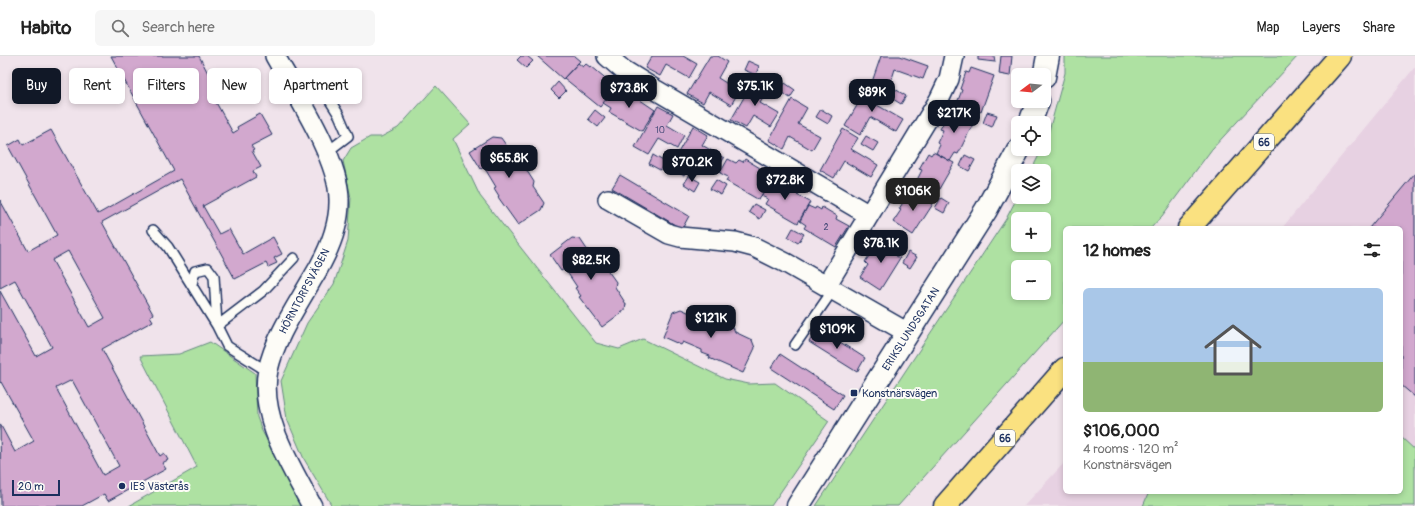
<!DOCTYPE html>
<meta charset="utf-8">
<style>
body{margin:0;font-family:Pangolin,sans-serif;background:#f6f6f6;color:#222;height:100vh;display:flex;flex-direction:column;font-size:15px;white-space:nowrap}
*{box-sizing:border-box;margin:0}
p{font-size:13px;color:#767676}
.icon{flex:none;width:22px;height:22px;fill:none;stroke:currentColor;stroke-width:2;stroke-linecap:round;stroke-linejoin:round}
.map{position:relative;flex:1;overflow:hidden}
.side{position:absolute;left:1063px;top:170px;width:340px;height:268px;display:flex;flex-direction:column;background:#fff;border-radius:6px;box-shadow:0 2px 6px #0003}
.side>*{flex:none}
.banner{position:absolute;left:12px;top:12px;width:380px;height:36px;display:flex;gap:8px}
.needle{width:26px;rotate:254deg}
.controls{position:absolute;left:1011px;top:12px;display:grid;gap:8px}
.controls a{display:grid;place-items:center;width:40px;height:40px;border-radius:6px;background:#fff;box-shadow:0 2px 6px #0003;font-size:20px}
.scale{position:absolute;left:12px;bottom:10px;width:48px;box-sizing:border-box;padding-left:4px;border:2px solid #1b2f5e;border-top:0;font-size:11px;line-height:14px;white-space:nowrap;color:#1b2f5e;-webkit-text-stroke:3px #fdfcf7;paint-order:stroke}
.price{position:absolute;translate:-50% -34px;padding:0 9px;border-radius:8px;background:#111827;color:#fff;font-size:13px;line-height:26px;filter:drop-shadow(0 1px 2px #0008)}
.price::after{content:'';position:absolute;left:50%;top:24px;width:12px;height:9px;margin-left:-6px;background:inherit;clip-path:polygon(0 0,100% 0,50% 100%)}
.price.current{background:#222;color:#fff}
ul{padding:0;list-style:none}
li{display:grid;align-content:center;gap:8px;height:212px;padding:0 20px}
li span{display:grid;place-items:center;height:124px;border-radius:6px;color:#555}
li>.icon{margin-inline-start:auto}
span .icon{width:72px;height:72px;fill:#fffc;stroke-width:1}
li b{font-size:17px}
h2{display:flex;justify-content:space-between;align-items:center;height:48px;padding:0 20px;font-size:17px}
.chip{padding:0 14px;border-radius:6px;background:#fff;box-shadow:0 2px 6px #0003;font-size:14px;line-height:36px}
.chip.current{background:#111827;color:#fff}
header{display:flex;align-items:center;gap:24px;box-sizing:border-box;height:56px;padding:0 20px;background:#fff;border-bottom:1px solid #e0e0e0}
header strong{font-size:19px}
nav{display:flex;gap:22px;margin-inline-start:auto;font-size:14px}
.search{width:280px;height:36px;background:#f6f6f6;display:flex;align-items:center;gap:10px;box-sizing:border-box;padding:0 14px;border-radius:6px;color:#767676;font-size:15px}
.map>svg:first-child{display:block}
.built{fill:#e7d1e2}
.green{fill:#aee1a2;stroke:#648880;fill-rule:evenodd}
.building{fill:#d2a8ce;stroke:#1b2f5e;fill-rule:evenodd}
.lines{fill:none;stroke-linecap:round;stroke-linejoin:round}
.service-casing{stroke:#1b2f5e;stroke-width:12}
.minor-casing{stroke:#1b2f5e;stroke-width:22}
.tertiary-casing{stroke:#1b2f5e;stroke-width:25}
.primary-casing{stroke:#1b2f5e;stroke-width:25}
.service{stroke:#fdfcf7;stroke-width:9}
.minor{stroke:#fdfcf7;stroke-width:19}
.tertiary{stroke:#fdfcf7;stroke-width:22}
.primary{stroke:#fae180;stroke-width:22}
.poi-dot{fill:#1b2f5e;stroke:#fdfcf7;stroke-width:1.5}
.labels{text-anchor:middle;stroke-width:4;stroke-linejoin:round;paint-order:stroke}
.number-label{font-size:9px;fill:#494d7a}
.shield{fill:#fdfcf7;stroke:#5f6c8c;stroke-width:1}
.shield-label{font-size:10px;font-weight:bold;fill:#1b2f5e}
.street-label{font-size:11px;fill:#1b2f5e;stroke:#fdfcf7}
.poi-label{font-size:11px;fill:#1b2f5e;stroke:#fdfcf7;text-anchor:start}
</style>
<header>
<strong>Habito</strong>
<div class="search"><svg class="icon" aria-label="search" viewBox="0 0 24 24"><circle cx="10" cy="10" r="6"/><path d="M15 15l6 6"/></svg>Search here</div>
<nav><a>Map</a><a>Layers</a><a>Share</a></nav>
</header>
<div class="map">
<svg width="1415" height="450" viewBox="0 0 1415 450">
<rect width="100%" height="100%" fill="#f0e3eb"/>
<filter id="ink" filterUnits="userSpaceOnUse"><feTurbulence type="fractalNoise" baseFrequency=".025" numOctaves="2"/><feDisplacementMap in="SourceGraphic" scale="8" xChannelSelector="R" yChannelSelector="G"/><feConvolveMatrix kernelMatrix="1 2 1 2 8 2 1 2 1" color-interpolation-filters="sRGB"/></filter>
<g filter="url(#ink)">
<path class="built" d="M 1415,11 L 1415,450 L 1024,450 L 1065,406 L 1065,436 L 1401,436 L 1401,172 L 1282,172 Z"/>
<path class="green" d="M 1065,0 L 1298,0 L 1212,93 L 1162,160 L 1151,172 L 1065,172 L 1065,263 L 898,450 L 816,450 L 1006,163 L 1018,140 L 1044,141 L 1044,115 L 1031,115 L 1042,93 L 1044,93 L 1065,17 ZM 1018,163 L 1044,163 L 1044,189 L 1018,189 ZM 1018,211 L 1044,211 L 1044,237 L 1018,237 Z
M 436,30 L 470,68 L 453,83 L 480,140 L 596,287 L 619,293 L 643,283 L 725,323 L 749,328 L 775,327 L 829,365 L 771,450 L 332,450 L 304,403 L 287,363 L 281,325 L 307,267 L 334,228 L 348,185 L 351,142 L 343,105 L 351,92 L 370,81 L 381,81 L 398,72 Z
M 210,286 L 255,317 L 257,361 L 262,375 L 303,450 L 129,450 L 197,411 L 140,300 L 179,298 Z
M 1401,381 L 1415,394 L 1415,450 L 1143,450 L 1149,436 L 1401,436 Z"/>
<path class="building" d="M 111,0 L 199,0 L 219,38 L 213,41 L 233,77 L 238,74 L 237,71 L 260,58 L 272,79 L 251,90 L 254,94 L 252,95 L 261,111 L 253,115 L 256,121 L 203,150 L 219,178 L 229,173 L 243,198 L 273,181 L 282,198 L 274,202 L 277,207 L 268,211 L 266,207 L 235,223 L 180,123 L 102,166 L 153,258 L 150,260 L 153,265 L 102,293 L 160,400 L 164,397 L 168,404 L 162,407 L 166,413 L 108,445 L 104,438 L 82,450 L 1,450 L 0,368 L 15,396 L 34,385 L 1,326 L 0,327 L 0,235 L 36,300 L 52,291 L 15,224 L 0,232 L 0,144 L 28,195 L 57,179 L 8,90 L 20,83 L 23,89 L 51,74 L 98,158 L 174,115 ZM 68,195 L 105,262 L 89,271 L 52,204 ZM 72,324 L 119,410 L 103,419 L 56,332 Z
M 521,0 L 527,0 L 533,5 L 526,12 L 517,4 Z
M 537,0 L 574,0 L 580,5 L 563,23 Z
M 652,0 L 683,0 L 697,8 L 689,22 L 666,9 L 660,20 L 645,12 Z
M 710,0 L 718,0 L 727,6 L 718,22 L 739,35 L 731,49 L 709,36 L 703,47 L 687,38 Z
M 881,0 L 900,0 L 928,10 L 923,23 L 895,13 L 889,32 L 872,26 Z
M 978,0 L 994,0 L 995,6 L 978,4 Z
M 1001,0 L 1012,0 L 1010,20 L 999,18 Z
M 748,5 L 759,10 L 756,19 L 744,14 Z
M 578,7 L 583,11 L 586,8 L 590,11 L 591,10 L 616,31 L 600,51 L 564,22 Z
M 971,12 L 994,20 L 981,56 L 976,54 L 972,63 L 957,55 L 960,48 L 957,47 L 962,34 L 960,33 L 966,16 L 969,17 Z
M 755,22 L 770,31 L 760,47 L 779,58 L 771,71 L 753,60 L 746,72 L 731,64 Z
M 558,26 L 566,35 L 559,42 L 551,34 Z
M 785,27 L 795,34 L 790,42 L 780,35 Z
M 869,29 L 884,38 L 877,49 L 903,64 L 896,76 L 870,61 L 860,79 L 845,70 Z
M 892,31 L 906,40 L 901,48 L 888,40 Z
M 614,34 L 619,37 L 621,34 L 626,37 L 627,35 L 655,54 L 642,75 L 609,56 L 611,52 L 603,47 Z
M 792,43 L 807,52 L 798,68 L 820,80 L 812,94 L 790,81 L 784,93 L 769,84 Z
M 658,50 L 673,58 L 667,69 L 684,79 L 677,93 L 659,83 L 649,99 L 635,91 Z
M 821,53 L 832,60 L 828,68 L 816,61 Z
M 954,53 L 975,64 L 958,98 L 955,97 L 950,105 L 936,97 L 940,89 L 937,87 L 943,74 L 940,73 L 949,57 L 951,58 Z
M 595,54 L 605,62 L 598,71 L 588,63 Z
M 987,56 L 997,59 L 992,71 L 983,67 Z
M 693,70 L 708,79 L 702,89 L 724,102 L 716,116 L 694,103 L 684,120 L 670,111 Z
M 843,73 L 858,82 L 851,93 L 878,109 L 871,121 L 844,105 L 834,122 L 820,114 Z
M 866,80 L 878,87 L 873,95 L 861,88 Z
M 492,81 L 501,82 L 513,99 L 517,99 L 534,126 L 533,131 L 544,147 L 541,154 L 518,169 L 498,141 L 499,140 L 494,132 L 496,131 L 484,111 L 481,113 L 470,95 Z
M 933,96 L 954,107 L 935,140 L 933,139 L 929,145 L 915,137 L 919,130 L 915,128 L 922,114 L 919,113 L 928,97 L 931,99 Z
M 653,99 L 665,106 L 660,114 L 649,108 Z
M 965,99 L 975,104 L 969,115 L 960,110 Z
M 728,103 L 736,107 L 739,104 L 743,106 L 745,103 L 760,112 L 758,115 L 771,123 L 759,144 L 726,125 L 728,121 L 720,117 Z
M 1415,117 L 1415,341 L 1401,329 L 1401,172 L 1369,172 Z
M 620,119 L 689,160 L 682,173 L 612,132 Z
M 689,120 L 700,126 L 695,135 L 684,128 Z
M 716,124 L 726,130 L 721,139 L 710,133 Z
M 769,126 L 776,130 L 778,127 L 781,129 L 782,127 L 799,137 L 797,139 L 810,146 L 798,167 L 765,148 L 768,143 L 761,140 Z
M 913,135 L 933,148 L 913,179 L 893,166 L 901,154 L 899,153 L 908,138 L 910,139 Z
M 941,142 L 949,147 L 944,157 L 935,152 Z
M 754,148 L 765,154 L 760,163 L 749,156 Z
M 808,150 L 815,153 L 816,151 L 821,154 L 822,151 L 837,160 L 836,163 L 849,170 L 836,191 L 804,172 L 806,169 L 800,165 Z
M 793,172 L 804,178 L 798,187 L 788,181 Z
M 572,182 L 580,183 L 590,198 L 596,198 L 616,226 L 615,231 L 626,248 L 625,254 L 602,271 L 579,241 L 581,240 L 575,232 L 577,231 L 565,213 L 561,215 L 550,199 Z
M 888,183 L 901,191 L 896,200 L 900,202 L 880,234 L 860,221 L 868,209 L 865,206 L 874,192 L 877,193 L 880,190 L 883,192 Z
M 908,196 L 917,201 L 910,212 L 902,207 Z
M 681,253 L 697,260 L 703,258 L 733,271 L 735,276 L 752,284 L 755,292 L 743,317 L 709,302 L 710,300 L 702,297 L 702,294 L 683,286 L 681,289 L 663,281 L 673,256 Z
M 818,272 L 865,302 L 857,316 L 809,286 Z
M 780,298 L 843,339 L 834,353 L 771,312 Z"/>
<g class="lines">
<defs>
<path id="service" d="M 299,44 L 322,32 L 339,59 L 348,80 L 327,96
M 153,174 L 168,191 L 217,270 L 227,290 L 267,315
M 192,228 L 195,215 L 208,212 L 214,220 L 217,269
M 217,270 L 263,235 L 294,202
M 795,289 L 833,234"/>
<path id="minor" d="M 275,0 C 295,36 339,103 339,143 C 340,171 326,201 311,225 C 295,253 275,282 268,314 C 258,360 292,412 312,450
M 607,0 L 622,13 L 656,34 L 869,159
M 608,143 L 669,178 L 680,181 L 735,186 L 754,191 L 786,207 L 908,277
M 826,230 L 939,44 L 949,23 L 954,0"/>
<g id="tertiary">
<path d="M 1044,21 L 1048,0"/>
<path d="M 1030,67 L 1038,45"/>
<path id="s1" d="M 798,450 L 986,154 L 1019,93"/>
</g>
<path id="primary" d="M 1189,172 L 1340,0
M 945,450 L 1065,313"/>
</defs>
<use href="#service" class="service-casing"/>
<use href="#minor" class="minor-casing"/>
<use href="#tertiary" class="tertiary-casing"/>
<use href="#primary" class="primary-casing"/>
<use href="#service" class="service"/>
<use href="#minor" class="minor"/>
<use href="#tertiary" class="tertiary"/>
<use href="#primary" class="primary"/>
</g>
</g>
<g class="poi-dot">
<rect x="850" y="333" width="8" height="8" rx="2"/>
<circle cx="122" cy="430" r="4"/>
</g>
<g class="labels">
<g class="number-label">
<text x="660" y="77">10</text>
<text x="826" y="174">2</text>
</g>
<g class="shield">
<rect x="1254" y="78" width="20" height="16" rx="3"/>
<rect x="995" y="374" width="20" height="16" rx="3"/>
</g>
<g class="shield-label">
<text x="1264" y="90">66</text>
<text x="1005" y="386">66</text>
</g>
<g class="street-label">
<text transform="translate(304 235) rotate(-62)" y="4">HÖRNTORPSVÄGEN</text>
<text dy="4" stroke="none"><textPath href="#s1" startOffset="210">ERIKSLUNDSGATAN</textPath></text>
</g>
<g class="poi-label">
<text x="862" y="341">Konstnärsvägen</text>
<text x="130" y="434">IES Västerås</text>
</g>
</g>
</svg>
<div class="controls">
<a><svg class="needle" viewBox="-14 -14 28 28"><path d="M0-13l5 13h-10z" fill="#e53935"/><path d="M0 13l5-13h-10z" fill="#767676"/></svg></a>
<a><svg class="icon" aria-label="locate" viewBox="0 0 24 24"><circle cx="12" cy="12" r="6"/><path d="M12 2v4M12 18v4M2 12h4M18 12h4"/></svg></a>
<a><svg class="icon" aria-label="layers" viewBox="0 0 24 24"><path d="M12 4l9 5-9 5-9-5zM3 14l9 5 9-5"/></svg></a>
<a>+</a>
<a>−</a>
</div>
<div class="scale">20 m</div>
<b class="price" style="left:755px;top:51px">$75.1K</b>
<b class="price" style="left:629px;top:53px">$73.8K</b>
<b class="price" style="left:872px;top:57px">$89K</b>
<b class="price" style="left:954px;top:78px">$217K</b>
<b class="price" style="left:509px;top:123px">$65.8K</b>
<b class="price" style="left:692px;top:127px">$70.2K</b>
<b class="price" style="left:785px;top:145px">$72.8K</b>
<b class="price current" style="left:913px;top:156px">$106K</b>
<b class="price" style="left:881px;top:208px">$78.1K</b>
<b class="price" style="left:591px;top:225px">$82.5K</b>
<b class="price" style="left:711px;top:283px">$121K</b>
<b class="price" style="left:837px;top:294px">$109K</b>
<div class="banner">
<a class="chip current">Buy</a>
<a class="chip">Rent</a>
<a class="chip">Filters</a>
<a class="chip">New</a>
<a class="chip">Apartment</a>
</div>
<section class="side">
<h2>12 homes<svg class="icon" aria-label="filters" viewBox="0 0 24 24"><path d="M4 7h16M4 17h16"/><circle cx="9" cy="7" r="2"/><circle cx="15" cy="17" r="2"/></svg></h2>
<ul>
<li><span style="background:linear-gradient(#a9c7e8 60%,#8fb573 0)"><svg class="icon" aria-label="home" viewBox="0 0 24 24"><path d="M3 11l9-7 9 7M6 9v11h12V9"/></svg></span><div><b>$106,000</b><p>4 rooms · 120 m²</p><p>Konstnärsvägen</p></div></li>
</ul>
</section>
</div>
